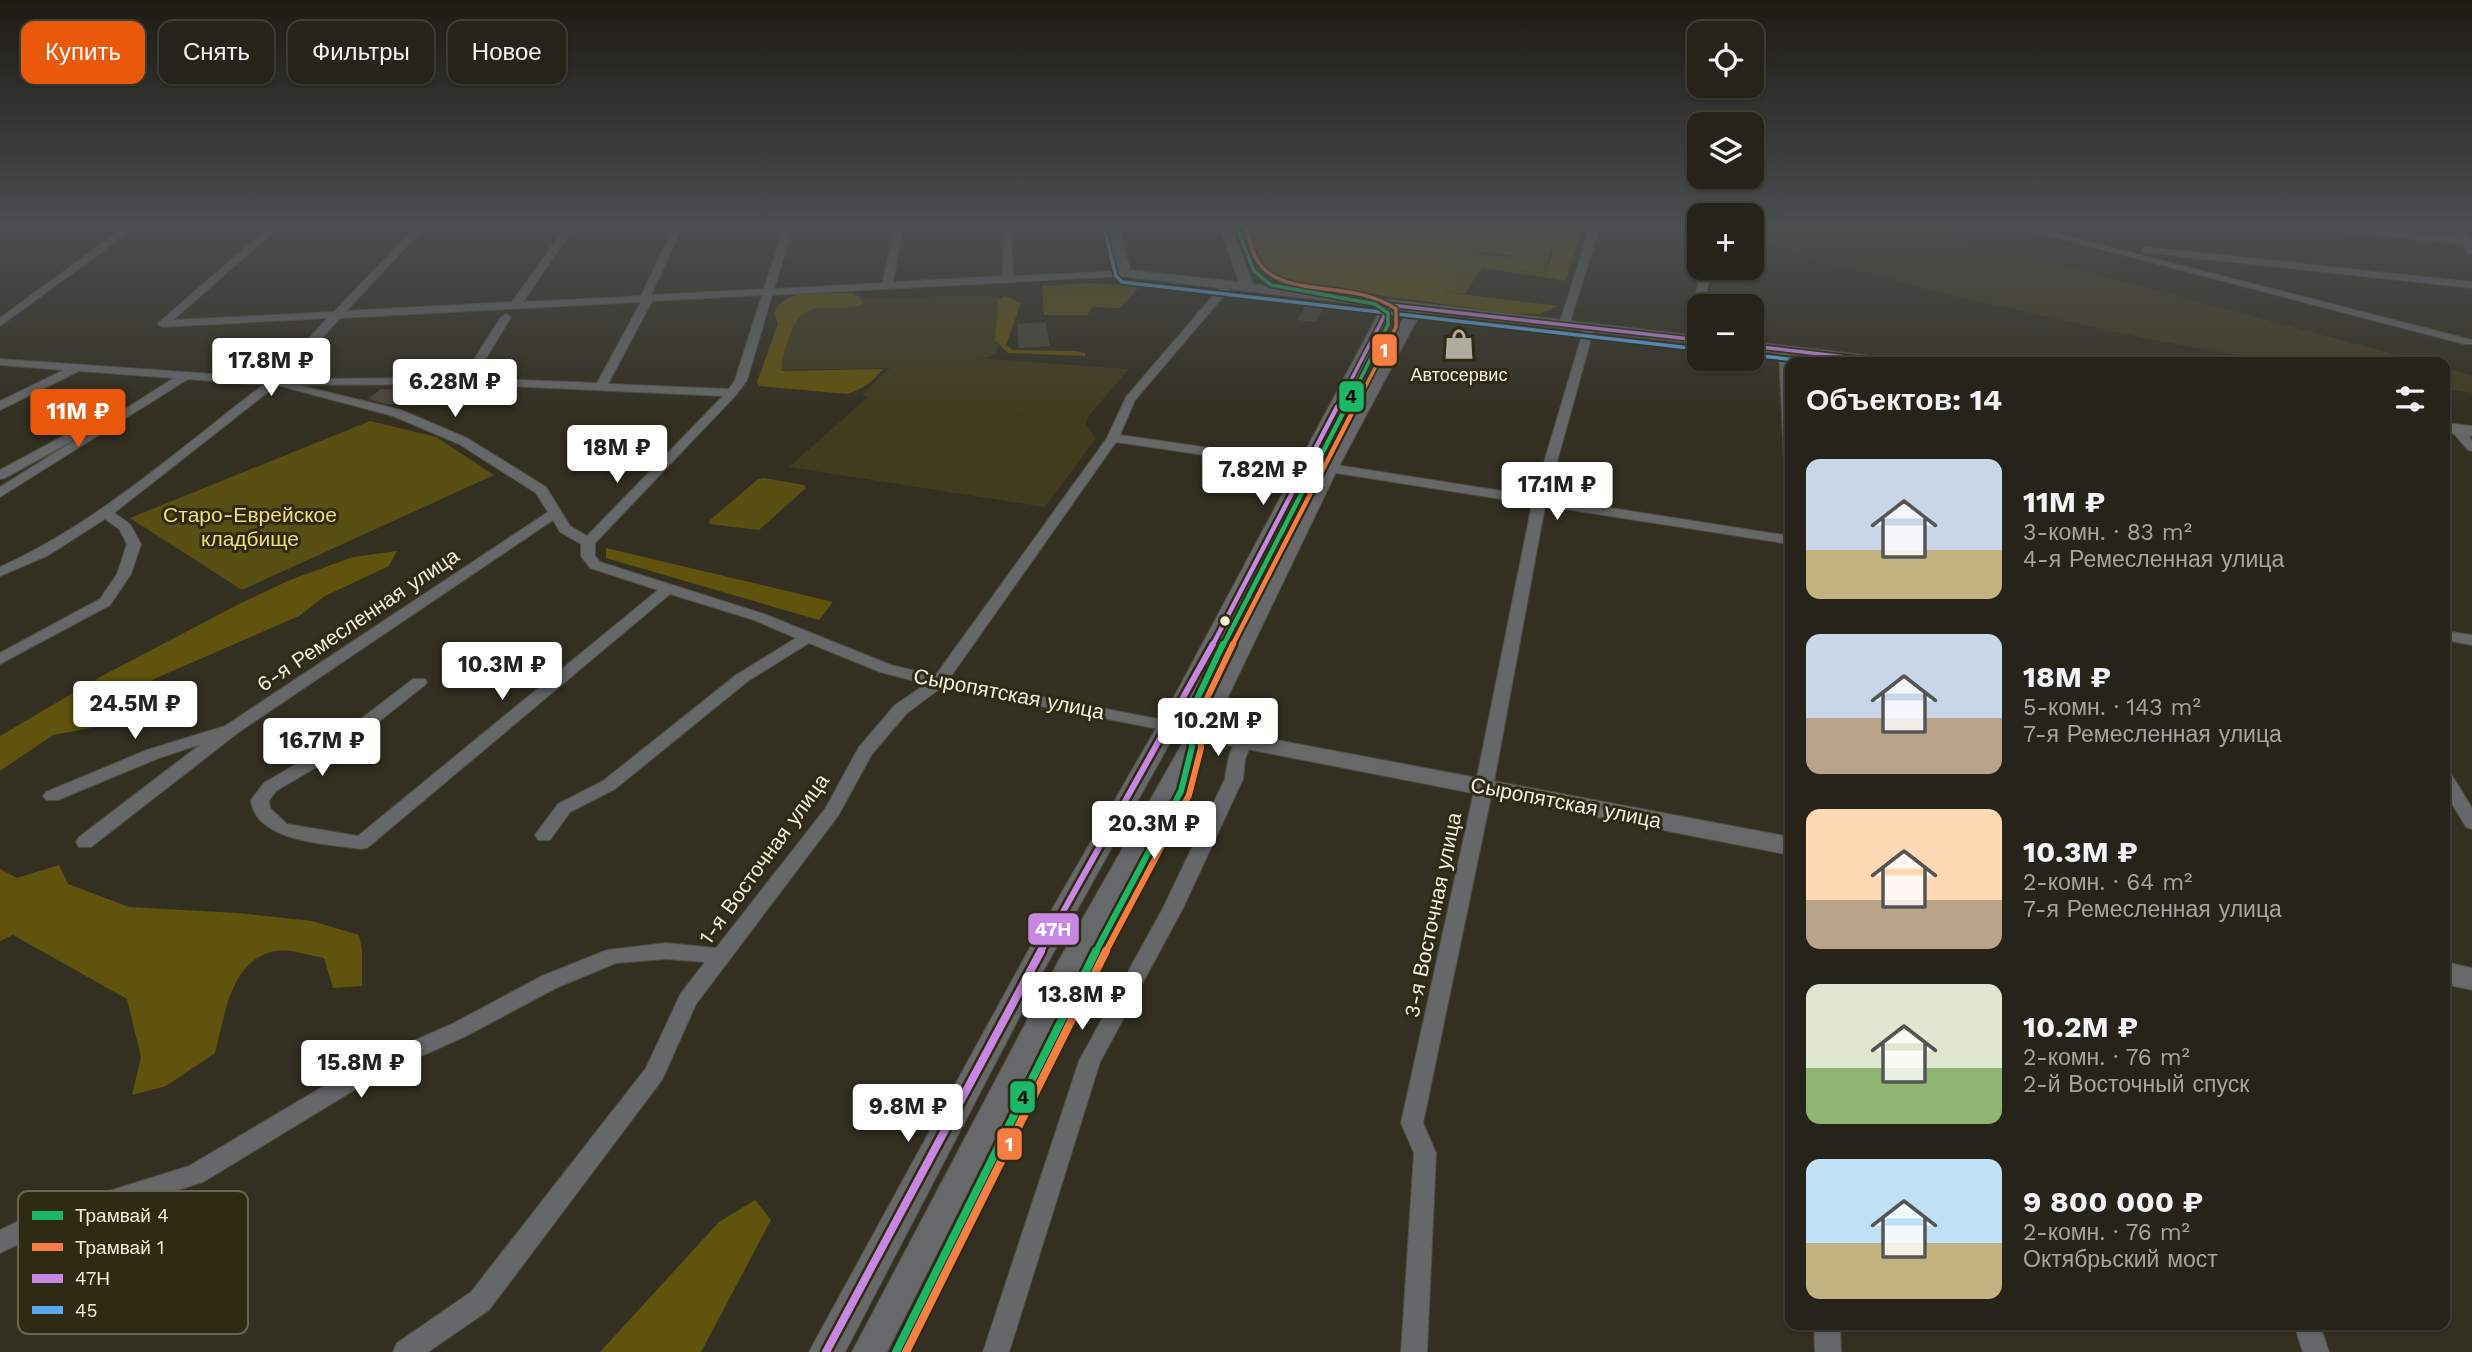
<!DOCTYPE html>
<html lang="ru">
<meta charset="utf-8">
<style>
body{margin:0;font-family:"Work Sans",sans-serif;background:#323027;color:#f1f3f6;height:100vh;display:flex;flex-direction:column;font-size:26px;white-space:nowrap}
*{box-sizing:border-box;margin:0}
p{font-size:23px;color:#a4a4a2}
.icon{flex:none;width:38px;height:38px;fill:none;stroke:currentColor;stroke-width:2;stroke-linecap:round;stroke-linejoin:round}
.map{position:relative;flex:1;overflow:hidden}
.drawer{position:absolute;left:1785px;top:357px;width:665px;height:973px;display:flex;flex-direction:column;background:#26241a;border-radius:14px;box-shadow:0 2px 5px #0004,0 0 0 2px #424139}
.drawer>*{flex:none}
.top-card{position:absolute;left:21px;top:21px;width:665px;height:63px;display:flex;gap:14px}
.buttons{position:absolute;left:1687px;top:21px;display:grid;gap:14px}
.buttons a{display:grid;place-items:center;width:77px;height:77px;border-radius:14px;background:#26241a;box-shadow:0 2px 5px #0004,0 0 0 2px #424139;font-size:35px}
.price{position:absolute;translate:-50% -60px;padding:0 16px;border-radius:7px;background:#fff;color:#222;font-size:23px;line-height:46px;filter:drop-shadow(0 2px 4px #0008)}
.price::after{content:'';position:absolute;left:50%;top:42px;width:21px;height:16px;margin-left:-10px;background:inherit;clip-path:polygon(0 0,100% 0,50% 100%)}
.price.current{background:#ea580c;color:#fff}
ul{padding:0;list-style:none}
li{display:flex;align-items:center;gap:21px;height:175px;padding:0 21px}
li span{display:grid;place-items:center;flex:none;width:196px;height:140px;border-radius:14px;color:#555}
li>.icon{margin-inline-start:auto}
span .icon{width:84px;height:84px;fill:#fffc;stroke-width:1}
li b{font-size:30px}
h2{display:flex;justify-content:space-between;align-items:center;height:84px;padding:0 21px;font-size:30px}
.pill{padding:0 24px;border-radius:14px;background:#26241a;box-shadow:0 2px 5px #0004,0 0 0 2px #424139;font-size:24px;line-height:63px}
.pill.current{background:#ea580c;color:#fff}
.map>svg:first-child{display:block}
.built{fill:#423c1f}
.green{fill:#5a4f12;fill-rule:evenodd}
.forest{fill:#60530d}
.building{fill:#4a473d}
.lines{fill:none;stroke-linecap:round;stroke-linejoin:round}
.street-casing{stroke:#504e42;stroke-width:2}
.secondary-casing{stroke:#504e42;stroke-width:2}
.street{fill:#656769;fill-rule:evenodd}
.secondary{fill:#666869;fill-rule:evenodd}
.bus-1-far3-casing{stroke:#2f2a13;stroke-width:7}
.bus-1-far2-casing{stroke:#2f2a13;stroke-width:9}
.bus-1-far1-casing{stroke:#2f2a13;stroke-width:11}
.bus-1-casing{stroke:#2f2a13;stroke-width:13}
.bus-2-casing{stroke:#2f2a13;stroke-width:7}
.bus-1-far3{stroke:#c787e3;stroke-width:3.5}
.bus-1-far2{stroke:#c787e3;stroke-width:4.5}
.bus-1-far1{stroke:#c787e3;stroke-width:6}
.bus-1{stroke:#c787e3;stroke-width:8}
.bus-2{stroke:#5aa8eb;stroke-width:3.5}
.tram-1-far3-casing{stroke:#2f2a13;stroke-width:7}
.tram-1-far2-casing{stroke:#2f2a13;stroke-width:9}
.tram-1-far1-casing{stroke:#2f2a13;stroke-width:11}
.tram-1-casing{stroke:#2f2a13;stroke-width:13}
.tram-2-far3-casing{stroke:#2f2a13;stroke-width:7}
.tram-2-far2-casing{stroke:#2f2a13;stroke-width:9}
.tram-2-far1-casing{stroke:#2f2a13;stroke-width:11}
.tram-2-casing{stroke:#2f2a13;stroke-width:13}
.tram-1-far3{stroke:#1ab867;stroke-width:3.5}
.tram-1-far2{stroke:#1ab867;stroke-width:4.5}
.tram-1-far1{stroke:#1ab867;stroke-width:6}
.tram-1{stroke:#1ab867;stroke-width:8}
.tram-2-far3{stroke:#f77d43;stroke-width:3.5}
.tram-2-far2{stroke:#f77d43;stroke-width:4.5}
.tram-2-far1{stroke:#f77d43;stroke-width:6}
.tram-2{stroke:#f77d43;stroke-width:8}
.bus-dot{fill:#f2efe0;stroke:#2f2a13;stroke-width:2.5}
.labels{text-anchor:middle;stroke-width:6;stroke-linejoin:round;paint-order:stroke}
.far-poi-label{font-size:18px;fill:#f2efe0;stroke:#2f2a13}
.park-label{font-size:21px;fill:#f1dd7a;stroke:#2f2a13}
.street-label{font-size:21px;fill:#f2efe0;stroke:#2f2a13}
.key{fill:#2f2a13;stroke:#6a6550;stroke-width:2}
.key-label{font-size:19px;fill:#f2efe0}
.line-badge{stroke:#2f2a13;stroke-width:2.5}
.badge-label{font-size:19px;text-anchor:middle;font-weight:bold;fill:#fff}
.pale-badge-label{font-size:19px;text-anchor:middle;font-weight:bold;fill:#111}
</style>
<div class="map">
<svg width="2472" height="1352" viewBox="0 0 2472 1352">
<rect width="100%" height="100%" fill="#333022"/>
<path class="built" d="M 1752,226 L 1915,226 L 2424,362 L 2278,362 L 2153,340 L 1941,293 L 1773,247 L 1752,239 Z
M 987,295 L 1002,299 L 997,352 L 987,358 L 975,358 L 1129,369 L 1087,418 L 1086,424 L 1096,438 L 1045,507 L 789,467 L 868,397 L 862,395 L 890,368 L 776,370 L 787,301 Z
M 2445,368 L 2472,375 L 2472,393 L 2445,389 Z"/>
<path class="green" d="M 1401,226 L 1502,226 L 1581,232 L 1579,239 L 1570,234 L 1553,246 L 1543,277 L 1516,273 L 1527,271 L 1476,265 L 1482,269 L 1464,294 L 1441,292 L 1442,265 L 1433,234 ZM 1464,231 L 1506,232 L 1512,257 L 1473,253 L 1460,248 Z
M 1092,283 L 1139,287 L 1120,308 L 1093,307 L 1087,315 L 1044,315 L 1042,286 Z
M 370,421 L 436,437 L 494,475 L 242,590 L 130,518 Z
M 764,478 L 804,485 L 806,488 L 759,530 L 710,524 L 709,521 L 758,479 Z"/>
<path class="forest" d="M 1248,226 C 1302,226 1413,214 1453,247 L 1450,261 L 1443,265 L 1450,273 L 1452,280 L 1442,292 L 1559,306 L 1539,314 L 1509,313 L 1283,282 C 1260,271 1257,248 1248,226 Z
M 1477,230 L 1506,232 L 1525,239 L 1520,256 L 1459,251 L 1461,244 L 1454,237 L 1464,231 Z
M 1570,234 L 1579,239 L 1566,281 L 1543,277 L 1553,253 L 1551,242 L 1558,236 Z
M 1496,259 L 1528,265 L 1531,269 L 1516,273 L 1476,267 L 1479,260 Z
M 852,293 L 860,297 L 862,304 C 830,316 806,293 791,333 C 786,346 781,357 782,371 L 883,369 C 873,381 862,390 847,394 L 760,386 L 757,382 L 778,324 L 774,313 C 785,286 828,294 852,293 Z
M 1004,296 L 1021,303 L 1006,345 L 1013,350 L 1076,351 L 1085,353 L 1085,356 L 1008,353 L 995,340 L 998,301 Z
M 606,548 L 833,602 L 819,620 L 606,558 Z
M 397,551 L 389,566 L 325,596 L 299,616 L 154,679 L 133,712 L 97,727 L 53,735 L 0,771 L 0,736 L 100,677 L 239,604 L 290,580 L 353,557 Z
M 59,865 L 68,884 L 129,907 L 237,913 L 312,921 L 359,935 L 362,950 L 362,986 L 333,988 L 324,958 C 310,956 288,948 275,951 C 230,960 225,1016 215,1053 L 166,1086 L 132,1095 L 141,1057 L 127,999 L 13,935 L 0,941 L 0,869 L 17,878 Z
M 755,1200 L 771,1220 L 701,1352 L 600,1352 L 719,1222 Z"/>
<path class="building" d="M 1307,303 L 1325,306 L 1315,322 L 1297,320 Z
M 1046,322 L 1050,346 L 1019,348 L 1017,324 Z
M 381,389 L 444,390 L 428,405 L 386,404 L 368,399 Z"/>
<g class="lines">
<defs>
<path id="street" d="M 126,226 L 137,226 L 0,326 L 0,318 Z
M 270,226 L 280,226 L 173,320 L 334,312 L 416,226 L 426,226 L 346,311 L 512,302 L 566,226 L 575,226 L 523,302 L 641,296 L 674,226 L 683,226 L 651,295 L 764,289 L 784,226 L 793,226 L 774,289 L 883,283 L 894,226 L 903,226 L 893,282 L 1003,276 L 1002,226 L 1011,226 L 1013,276 L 1127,271 L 1129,273 L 1124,276 L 772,295 L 747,380 L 736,395 L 595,543 L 595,556 L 600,562 L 764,614 L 891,665 L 935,676 L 1107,438 L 1126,397 L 1224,283 L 1233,285 L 1135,400 L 1120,435 L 1306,462 L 1312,466 L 1306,470 L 1116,442 L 949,679 L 1169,721 L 1177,726 L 1175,730 L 1169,731 L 942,687 L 907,713 L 872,754 L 838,816 L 696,1004 L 662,1080 L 489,1310 L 428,1352 L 393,1352 L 397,1343 L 471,1292 L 646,1068 L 681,993 L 705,962 L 666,959 L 616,963 L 556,988 L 466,1036 L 379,1075 L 203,1182 L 35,1236 L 0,1253 L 0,1230 L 29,1216 L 189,1166 L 363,1063 L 452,1024 L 542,976 L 607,950 L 666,943 L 716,948 L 825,809 L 859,747 L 895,705 L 926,684 L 880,672 L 809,643 L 748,681 L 615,789 L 570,812 L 550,840 L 538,840 L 535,835 L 558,804 L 603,781 L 736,675 L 796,638 L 754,620 L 670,594 L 367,848 L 361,849 C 328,844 255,842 251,800 L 264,783 L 323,748 L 413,679 L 425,679 L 427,682 L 425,685 L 335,756 L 276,791 L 269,801 L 270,808 L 287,824 L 358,836 L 658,590 L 590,568 L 581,556 L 581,544 L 560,532 L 553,520 L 239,732 L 91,847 L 79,847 L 76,842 L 79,837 L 201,744 L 159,758 L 58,800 L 46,800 L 43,796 L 46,792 L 147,750 L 225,726 L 548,512 L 536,493 L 459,444 L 393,416 L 277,385 L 114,513 L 130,524 L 141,544 L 131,574 L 110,605 L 0,664 L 0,653 L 100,599 L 117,574 L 127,544 L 119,529 L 105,519 L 47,556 L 0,576 L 0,567 C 98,523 179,449 263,385 L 188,379 L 0,497 L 0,487 L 83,435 L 5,478 L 0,479 L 0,470 L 93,420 L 97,419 L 103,423 L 174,378 L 79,371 L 0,410 L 0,401 L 64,370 L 0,365 L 0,359 L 271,378 L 328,318 L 162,327 L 157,324 ZM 762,295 L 735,380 L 729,389 L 608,384 L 652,301 ZM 641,302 L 597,383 L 474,378 L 511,317 L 506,314 L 501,317 L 462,378 L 284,379 L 340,318 ZM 466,384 L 723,396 L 587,536 L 570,526 L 546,487 L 467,438 L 401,410 L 298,385 Z
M 1590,226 L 1600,226 L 1569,325 L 1560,327 L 1559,325 Z
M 2012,226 L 2027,226 L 2472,340 L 2472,344 L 2464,344 Z
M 2313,226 L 2342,226 L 2472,239 L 2472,245 L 2318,229 Z
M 2145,247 L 2472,282 L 2472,288 L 2142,252 L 2142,248 Z
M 1702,268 L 1712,268 L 1703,306 L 1699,306 L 1695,339 L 1690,342 L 1685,339 Z
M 1589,325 L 1594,328 L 1547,498 L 1790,536 L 1790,544 L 1545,506 L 1493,787 L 1423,1123 L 1436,1153 L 1427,1352 L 1401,1352 L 1414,1153 L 1401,1123 L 1475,787 L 1532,504 L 1330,472 L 1324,468 L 1330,464 L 1534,496 L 1584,328 Z
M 1784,347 L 1789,350 L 1790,363 L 1790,464 L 1784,460 L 1779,350 Z
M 2456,425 L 2460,426 L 2472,440 L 2472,451 L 2468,450 L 2450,429 Z
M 2445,631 L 2472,635 L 2472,645 L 2445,640 Z
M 1244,737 L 1252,742 L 1245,759 L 1243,779 L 1183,908 L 1100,1062 L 1009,1352 L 983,1352 L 1079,1061 L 1163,908 L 1225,779 C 1227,766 1229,741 1244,737 Z
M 2445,772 L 2451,774 L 2472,808 L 2472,829 L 2466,827 L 2445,792 Z
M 1814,1325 L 1840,1325 L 1841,1352 L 1815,1352 Z
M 2294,1325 L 2320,1325 L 2329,1352 L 2303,1352 Z"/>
<path id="secondary" d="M 1107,226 L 1119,226 L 1130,270 L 1239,282 L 1219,226 L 1231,226 L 1253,284 L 1699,336 L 1699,344 L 1421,312 L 1338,468 L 1213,728 L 1790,837 L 1790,855 L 1206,741 L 1080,971 L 887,1352 L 852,1352 L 1059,960 L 1186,737 L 1177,730 L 1046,966 L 845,1352 L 809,1352 L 1027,953 L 1174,697 L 1382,307 L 1119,276 ZM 1395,309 L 1408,310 L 1322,468 L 1193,724 L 1180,725 Z
M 2452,226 L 2464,226 L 2472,239 L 2472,254 L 2468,253 Z
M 1752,342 L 1888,358 L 1895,362 L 1853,362 L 1752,350 Z
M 2445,423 L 2472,426 L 2472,436 L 2445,433 Z
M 2445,962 L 2472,968 L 2472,990 L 2445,984 Z"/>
</defs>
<use href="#street" class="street-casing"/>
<use href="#secondary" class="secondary-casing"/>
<use href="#street" class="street"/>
<use href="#secondary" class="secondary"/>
<defs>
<path id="bus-1-far3" d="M 1752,346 L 1888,362
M 1336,409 L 1390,305 L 1699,340"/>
<path id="bus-1-far2" d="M 1212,646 L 1337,407"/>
<path id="bus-1-far1" d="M 1040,953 L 1213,644"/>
<path id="bus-1" d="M 826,1352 L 1041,951"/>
<path id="bus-2" d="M 1104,228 L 1116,276 L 1122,282 L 1698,349
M 1752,355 L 1815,362"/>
</defs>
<use href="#bus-1-far3" class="bus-1-far3-casing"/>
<use href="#bus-1-far2" class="bus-1-far2-casing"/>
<use href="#bus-1-far1" class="bus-1-far1-casing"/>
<use href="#bus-1" class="bus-1-casing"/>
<use href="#bus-2" class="bus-2-casing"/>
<use href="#bus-1-far3" class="bus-1-far3"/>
<use href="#bus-1-far2" class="bus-1-far2"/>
<use href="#bus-1-far1" class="bus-1-far1"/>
<use href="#bus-1" class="bus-1"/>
<use href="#bus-2" class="bus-2"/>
<defs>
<path id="tram-1-far3" d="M 1236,226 L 1254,271 L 1271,285 L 1375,304 L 1388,313 L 1388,325 L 1345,409"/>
<path id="tram-1-far2" d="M 1223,646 L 1346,407"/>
<path id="tram-1-far1" d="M 1095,953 L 1181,791 L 1192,747 L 1190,714 L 1223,644"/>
<path id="tram-1" d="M 896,1352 L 1096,951"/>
<path id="tram-2-far3" d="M 1245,226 C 1250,239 1252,256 1262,267 C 1290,298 1354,280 1396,309 L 1396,327 L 1354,409"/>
<path id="tram-2-far2" d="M 1232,646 L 1355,407"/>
<path id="tram-2-far1" d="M 1105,953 L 1189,795 L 1201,748 L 1199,715 L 1233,644"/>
<path id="tram-2" d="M 906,1352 L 1106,951"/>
</defs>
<use href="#tram-1-far3" class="tram-1-far3-casing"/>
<use href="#tram-1-far2" class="tram-1-far2-casing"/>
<use href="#tram-1-far1" class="tram-1-far1-casing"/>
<use href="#tram-1" class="tram-1-casing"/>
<use href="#tram-2-far3" class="tram-2-far3-casing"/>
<use href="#tram-2-far2" class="tram-2-far2-casing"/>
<use href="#tram-2-far1" class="tram-2-far1-casing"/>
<use href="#tram-2" class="tram-2-casing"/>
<use href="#tram-1-far3" class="tram-1-far3"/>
<use href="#tram-1-far2" class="tram-1-far2"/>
<use href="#tram-1-far1" class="tram-1-far1"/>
<use href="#tram-1" class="tram-1"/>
<use href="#tram-2-far3" class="tram-2-far3"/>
<use href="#tram-2-far2" class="tram-2-far2"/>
<use href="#tram-2-far1" class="tram-2-far1"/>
<use href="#tram-2" class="tram-2"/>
</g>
<linearGradient id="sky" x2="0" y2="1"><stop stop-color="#1c1a13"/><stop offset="0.54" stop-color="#4a4e4f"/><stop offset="1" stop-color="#4a4e4f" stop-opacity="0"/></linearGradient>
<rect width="2472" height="415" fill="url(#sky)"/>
<defs>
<symbol id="shop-bare" viewBox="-9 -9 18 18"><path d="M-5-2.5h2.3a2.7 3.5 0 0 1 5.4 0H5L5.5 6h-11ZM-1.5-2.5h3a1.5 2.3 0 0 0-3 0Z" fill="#afac9e" stroke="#2f2a13" stroke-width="2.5" paint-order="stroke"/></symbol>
</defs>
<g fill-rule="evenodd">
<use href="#shop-bare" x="1437" y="322" width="44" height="44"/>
</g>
<circle class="bus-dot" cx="1225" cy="621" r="6"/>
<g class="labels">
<g class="far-poi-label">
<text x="1459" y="381">Автосервис</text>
</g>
<g class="park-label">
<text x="250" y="522">Старо-Еврейское<tspan x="250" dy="24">кладбище</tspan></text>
</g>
<g class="street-label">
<text transform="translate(358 620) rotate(-34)" y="7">6-я Ремесленная улица</text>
<text transform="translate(1009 694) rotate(11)" y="7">Сыропятская улица</text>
<text transform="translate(1566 803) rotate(11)" y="7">Сыропятская улица</text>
<text transform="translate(764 859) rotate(-54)" y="7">1-я Восточная улица</text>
<text transform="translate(1433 915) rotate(-78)" y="7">3-я Восточная улица</text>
</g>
</g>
<rect x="18" y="1191" width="230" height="143" rx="10" class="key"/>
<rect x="32" y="1211" width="31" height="9" fill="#1ab867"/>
<rect x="32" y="1243" width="31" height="8" fill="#f77d43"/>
<rect x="32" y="1274" width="31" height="9" fill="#c787e3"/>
<rect x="32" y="1306" width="31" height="8" fill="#5aa8eb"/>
<g class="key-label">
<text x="75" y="1222">Трамвай 4</text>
<text x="75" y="1254">Трамвай 1</text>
<text x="75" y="1285">47Н</text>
<text x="75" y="1317">45</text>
</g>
<g class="line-badge">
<rect x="1371" y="333" width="27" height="34" rx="7" fill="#f77d43"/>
<rect x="1338" y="380" width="27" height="33" rx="7" fill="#1ab867"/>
<rect x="1027" y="912" width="53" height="34" rx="7" fill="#c787e3"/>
<rect x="1009" y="1080" width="27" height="34" rx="7" fill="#1ab867"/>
<rect x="996" y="1127" width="27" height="34" rx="7" fill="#f77d43"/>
</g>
<g class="badge-label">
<text x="1384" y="357">1</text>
<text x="1053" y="936">47Н</text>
<text x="1009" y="1151">1</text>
</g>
<g class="pale-badge-label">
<text x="1351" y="403">4</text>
<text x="1023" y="1104">4</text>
</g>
</svg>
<div class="buttons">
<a><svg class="icon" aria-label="locate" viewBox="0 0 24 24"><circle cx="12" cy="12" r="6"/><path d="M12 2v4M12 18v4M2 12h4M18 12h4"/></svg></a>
<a><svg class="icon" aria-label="layers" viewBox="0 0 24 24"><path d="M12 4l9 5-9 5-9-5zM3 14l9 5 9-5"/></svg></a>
<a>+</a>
<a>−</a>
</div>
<b class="price" style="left:271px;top:398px">17.8M ₽</b>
<b class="price" style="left:455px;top:419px">6.28M ₽</b>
<b class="price current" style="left:78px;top:449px">11M ₽</b>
<b class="price" style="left:617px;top:485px">18M ₽</b>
<b class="price" style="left:1263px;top:507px">7.82M ₽</b>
<b class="price" style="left:1557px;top:522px">17.1M ₽</b>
<b class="price" style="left:502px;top:702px">10.3M ₽</b>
<b class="price" style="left:135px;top:741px">24.5M ₽</b>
<b class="price" style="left:1218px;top:758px">10.2M ₽</b>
<b class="price" style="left:322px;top:778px">16.7M ₽</b>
<b class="price" style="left:1154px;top:861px">20.3M ₽</b>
<b class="price" style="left:1082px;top:1032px">13.8M ₽</b>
<b class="price" style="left:361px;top:1100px">15.8M ₽</b>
<b class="price" style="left:908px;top:1144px">9.8M ₽</b>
<div class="top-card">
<a class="pill current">Купить</a>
<a class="pill">Снять</a>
<a class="pill">Фильтры</a>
<a class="pill">Новое</a>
</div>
<section class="drawer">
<h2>Объектов: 14<svg class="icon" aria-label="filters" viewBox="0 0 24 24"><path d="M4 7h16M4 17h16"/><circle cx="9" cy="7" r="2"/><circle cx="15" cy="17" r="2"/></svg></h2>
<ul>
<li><span style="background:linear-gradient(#c9d6e8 65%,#c2b280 0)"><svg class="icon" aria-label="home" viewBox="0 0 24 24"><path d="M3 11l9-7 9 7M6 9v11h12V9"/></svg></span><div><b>11M ₽</b><p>3-комн. · 83 m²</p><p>4-я Ремесленная улица</p></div></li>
<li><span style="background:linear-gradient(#c9d6e8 60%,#b9a48a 0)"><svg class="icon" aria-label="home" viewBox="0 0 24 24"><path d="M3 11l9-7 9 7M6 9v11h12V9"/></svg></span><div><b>18M ₽</b><p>5-комн. · 143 m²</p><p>7-я Ремесленная улица</p></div></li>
<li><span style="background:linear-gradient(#ffd9b3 65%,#b9a48a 0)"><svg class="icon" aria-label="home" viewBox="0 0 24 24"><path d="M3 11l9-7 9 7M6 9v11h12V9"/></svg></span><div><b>10.3M ₽</b><p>2-комн. · 64 m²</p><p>7-я Ремесленная улица</p></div></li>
<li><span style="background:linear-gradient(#dfe7d0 60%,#8fb573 0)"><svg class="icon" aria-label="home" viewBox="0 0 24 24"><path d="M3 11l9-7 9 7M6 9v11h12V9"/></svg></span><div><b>10.2M ₽</b><p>2-комн. · 76 m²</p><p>2-й Восточный спуск</p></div></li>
<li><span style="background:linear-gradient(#bfe0f5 60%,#c2b280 0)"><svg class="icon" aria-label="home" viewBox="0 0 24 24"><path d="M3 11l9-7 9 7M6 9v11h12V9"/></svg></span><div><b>9 800 000 ₽</b><p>2-комн. · 76 m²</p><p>Октябрьский мост</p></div></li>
</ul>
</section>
</div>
